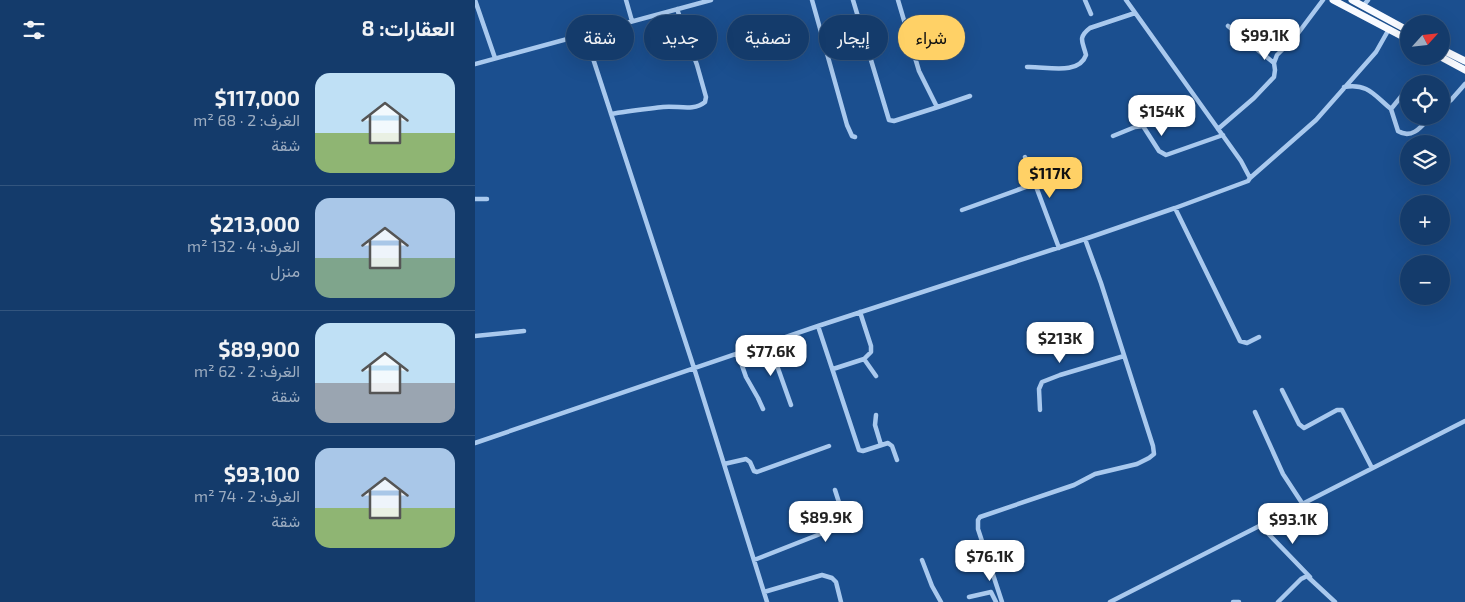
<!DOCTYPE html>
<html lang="ar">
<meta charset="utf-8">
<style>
body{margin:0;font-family:"Exo 2",Vazirmatn,sans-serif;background:#214673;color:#f1f3f6;direction:rtl;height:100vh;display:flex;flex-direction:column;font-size:19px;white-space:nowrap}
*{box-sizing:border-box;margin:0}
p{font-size:16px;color:#9dadc1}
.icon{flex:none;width:28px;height:28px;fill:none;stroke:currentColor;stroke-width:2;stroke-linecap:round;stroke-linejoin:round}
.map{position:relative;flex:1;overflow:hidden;direction:ltr}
.sheet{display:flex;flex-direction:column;background:#143b6b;width:475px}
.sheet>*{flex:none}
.hud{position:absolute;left:15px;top:15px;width:475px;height:45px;direction:rtl;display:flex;gap:10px}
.needle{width:32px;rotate:63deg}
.controls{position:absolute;left:925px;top:15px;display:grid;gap:10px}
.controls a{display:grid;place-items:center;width:50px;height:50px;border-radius:50%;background:#143b6b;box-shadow:0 5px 20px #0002,0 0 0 1px #33557e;font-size:25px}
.price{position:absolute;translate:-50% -42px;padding:0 11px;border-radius:10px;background:#fff;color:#222;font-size:16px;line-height:32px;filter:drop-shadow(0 1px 2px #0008)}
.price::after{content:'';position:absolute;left:50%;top:30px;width:15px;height:11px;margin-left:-8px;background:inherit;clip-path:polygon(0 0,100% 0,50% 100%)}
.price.current{background:#ffd166;color:#111}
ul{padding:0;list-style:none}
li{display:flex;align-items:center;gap:15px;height:125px;padding:0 20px}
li+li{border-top:1px solid #33557e}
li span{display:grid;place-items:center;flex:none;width:140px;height:100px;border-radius:15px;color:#555}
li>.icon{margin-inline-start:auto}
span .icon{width:60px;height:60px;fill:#fffc;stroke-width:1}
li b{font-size:21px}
h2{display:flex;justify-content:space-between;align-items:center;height:60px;padding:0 20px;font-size:21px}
.pill{padding:0 18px;border-radius:22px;background:#143b6b;box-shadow:0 5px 20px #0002,0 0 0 1px #33557e;font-size:18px;line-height:45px}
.pill.current{background:#ffd166;color:#111}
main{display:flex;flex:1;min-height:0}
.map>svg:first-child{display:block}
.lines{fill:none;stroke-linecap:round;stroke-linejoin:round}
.minor{stroke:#a9c9ee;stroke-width:4.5}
.trunk{stroke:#f8faff;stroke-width:7}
</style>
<main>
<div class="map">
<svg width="990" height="602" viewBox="0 0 990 602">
<rect width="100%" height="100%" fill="#1b4f8f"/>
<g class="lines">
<path class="minor" d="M 0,0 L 20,58
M 151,0 L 157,21
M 337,0 L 372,125 L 377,136 L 380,137
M 378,0 L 414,120 L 419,121 L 463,107
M 423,0 L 444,71 L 461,105 L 463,107 L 495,96
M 610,0 L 616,14
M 888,6 L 893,0
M 753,26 L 799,63
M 110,34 L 219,368 L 292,602
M 0,64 L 236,0
M 552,67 C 570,66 604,76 611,55 C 608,42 602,38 615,28 L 660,13
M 869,87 C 893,83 899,95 916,109 L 929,93 L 934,91
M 966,108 L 976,100 L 990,84
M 916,109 L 923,131 C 937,140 947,126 956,116
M 136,114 C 152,111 172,109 188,107 C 202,105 218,112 230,102 L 231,97 L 222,65 L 202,9
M 743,129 L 779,98 L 799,77 L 800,70 L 799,63 L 802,55 L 821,36 L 848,0
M 638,136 L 660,127 L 668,126 L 684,151 L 691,155 L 748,135
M 550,157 L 584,248
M 775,178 L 841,120 L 901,52 L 914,29
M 0,199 L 12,199
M 700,208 L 765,341 L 772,343 L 784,337
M 487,210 L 559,184
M 343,326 L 384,450 L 388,451 L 413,443 L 417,446 L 422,460
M 0,336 L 49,331
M 294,343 L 316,405
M 263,354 L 271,377 L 283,398 L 288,409
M 389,359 L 401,376
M 358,369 L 389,359 L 396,352 L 396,346 L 385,312
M 807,390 L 824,424 L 829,428 L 862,410 L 867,410 L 897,468
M 565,410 L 564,389 L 567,382 L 585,375 L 649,356
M 780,412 L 808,474 L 827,503
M 401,415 L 400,425 L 406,445
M 0,443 L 343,326 L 610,239 L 700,208 L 773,181 L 775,178 L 766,161 L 651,0
M 249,464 L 271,459 L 275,462 L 279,471 L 282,472 L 354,446
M 785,525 L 835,577
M 279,560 L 368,525 L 369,518 L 360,490
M 447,560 L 457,586 L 466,602
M 289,592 L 347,575 L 357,578 L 361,582 L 366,602
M 494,597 L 516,592 L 521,602
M 527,602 L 503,529 L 503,520 L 505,517 L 599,485 L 620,474 L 662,464 L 674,458 L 679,454 L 678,446 L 626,283 L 610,239
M 635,602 L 990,421
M 758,602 L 764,602
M 803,602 L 826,579 L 832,576 L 860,602"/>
<path class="trunk" d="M 858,0 L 934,40
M 877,0 L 934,31
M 966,49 L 990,61
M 964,56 L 990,70"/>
</g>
</svg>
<div class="controls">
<a><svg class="needle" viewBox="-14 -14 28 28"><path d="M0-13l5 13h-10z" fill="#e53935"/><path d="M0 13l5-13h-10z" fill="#9dadc1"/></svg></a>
<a><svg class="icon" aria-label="locate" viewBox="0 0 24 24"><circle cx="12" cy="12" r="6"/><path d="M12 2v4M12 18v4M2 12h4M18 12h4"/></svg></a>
<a><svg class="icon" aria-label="layers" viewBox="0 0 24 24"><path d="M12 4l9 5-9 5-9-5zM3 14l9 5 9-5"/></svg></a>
<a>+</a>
<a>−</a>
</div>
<b class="price" style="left:790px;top:61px">$99.1K</b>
<b class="price" style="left:687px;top:137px">$154K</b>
<b class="price current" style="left:575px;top:199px">$117K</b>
<b class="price" style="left:585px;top:364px">$213K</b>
<b class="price" style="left:296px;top:377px">$77.6K</b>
<b class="price" style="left:351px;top:543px">$89.9K</b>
<b class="price" style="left:818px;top:545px">$93.1K</b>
<b class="price" style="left:515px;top:582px">$76.1K</b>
<div class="hud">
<a class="pill current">شراء</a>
<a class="pill">إيجار</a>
<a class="pill">تصفية</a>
<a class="pill">جديد</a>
<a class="pill">شقة</a>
</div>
</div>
<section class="sheet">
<h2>العقارات: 8<svg class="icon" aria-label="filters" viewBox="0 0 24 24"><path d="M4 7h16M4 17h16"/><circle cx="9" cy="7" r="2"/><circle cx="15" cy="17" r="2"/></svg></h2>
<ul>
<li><span style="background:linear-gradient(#bfe0f5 60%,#8fb573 0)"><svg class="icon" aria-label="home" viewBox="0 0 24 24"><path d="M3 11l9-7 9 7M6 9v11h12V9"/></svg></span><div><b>$117,000</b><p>الغرف: 2 · 68 m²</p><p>شقة</p></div></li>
<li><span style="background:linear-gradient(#a9c7e8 60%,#7fa58c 0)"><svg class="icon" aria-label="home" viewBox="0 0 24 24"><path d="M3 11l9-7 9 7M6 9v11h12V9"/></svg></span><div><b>$213,000</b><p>الغرف: 4 · 132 m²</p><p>منزل</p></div></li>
<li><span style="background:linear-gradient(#bfe0f5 60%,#9aa5b1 0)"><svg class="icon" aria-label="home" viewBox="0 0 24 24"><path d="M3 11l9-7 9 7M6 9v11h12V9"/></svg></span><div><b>$89,900</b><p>الغرف: 2 · 62 m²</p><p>شقة</p></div></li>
<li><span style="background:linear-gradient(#a9c7e8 60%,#8fb573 0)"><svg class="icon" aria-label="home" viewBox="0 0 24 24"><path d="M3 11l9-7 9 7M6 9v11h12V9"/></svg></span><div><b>$93,100</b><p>الغرف: 2 · 74 m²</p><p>شقة</p></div></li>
</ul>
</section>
</main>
